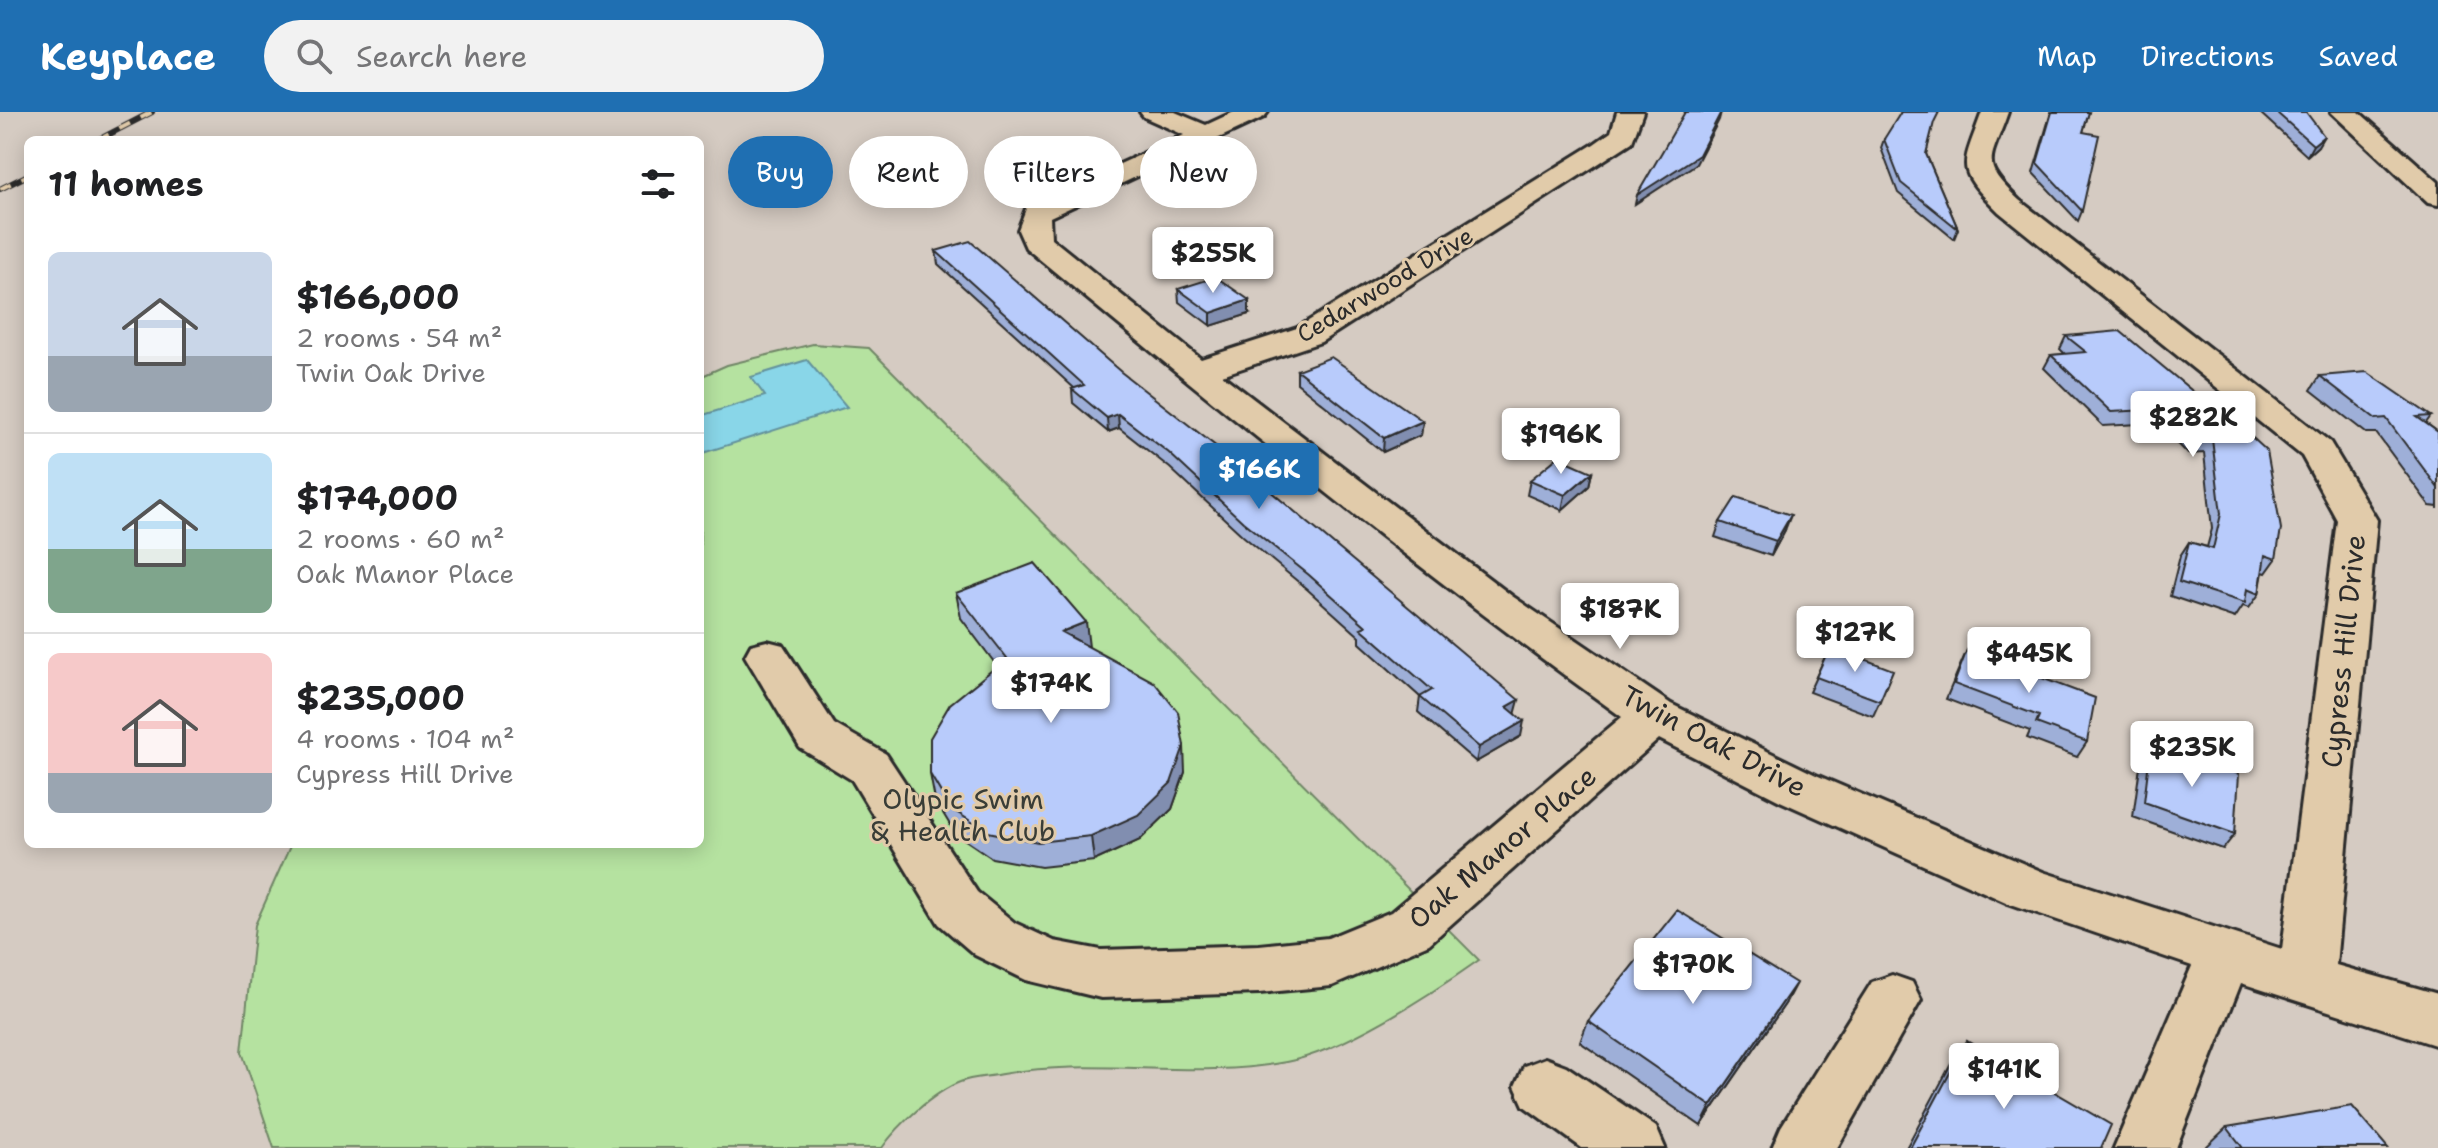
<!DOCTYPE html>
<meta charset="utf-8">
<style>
body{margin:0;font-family:"Shantell Sans",sans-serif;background:#f2f2f2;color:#202124;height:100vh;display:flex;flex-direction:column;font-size:30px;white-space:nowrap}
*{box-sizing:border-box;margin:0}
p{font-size:26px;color:#757577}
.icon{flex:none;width:44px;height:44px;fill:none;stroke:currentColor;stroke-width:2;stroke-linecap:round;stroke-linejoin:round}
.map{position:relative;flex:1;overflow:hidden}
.panel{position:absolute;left:24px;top:24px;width:680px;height:712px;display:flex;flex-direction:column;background:#fff;border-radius:12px;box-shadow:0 4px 20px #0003}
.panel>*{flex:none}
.guide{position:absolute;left:728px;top:24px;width:760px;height:72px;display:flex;gap:16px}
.price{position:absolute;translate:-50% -68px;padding:0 18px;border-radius:8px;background:#fff;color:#222;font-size:26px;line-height:52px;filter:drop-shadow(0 2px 4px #0008)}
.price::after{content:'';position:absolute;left:50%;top:48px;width:24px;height:18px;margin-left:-12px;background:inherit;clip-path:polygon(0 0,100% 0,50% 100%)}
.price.active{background:#1f6fb2;color:#fff}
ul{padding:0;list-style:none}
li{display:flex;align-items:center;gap:24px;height:200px;padding:0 24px}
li+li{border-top:2px solid #e0e0e0}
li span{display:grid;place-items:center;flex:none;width:224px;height:160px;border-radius:12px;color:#555}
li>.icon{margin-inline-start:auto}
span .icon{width:96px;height:96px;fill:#fffc;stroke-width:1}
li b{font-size:34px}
h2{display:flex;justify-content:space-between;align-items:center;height:96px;padding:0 24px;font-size:34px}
.tag{padding:0 28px;border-radius:36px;background:#fff;box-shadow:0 4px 20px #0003;font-size:28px;line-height:72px}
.tag.active{background:#1f6fb2;color:#fff}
header{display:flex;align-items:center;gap:48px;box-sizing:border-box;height:112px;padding:0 40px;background:#1f6fb2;color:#fff}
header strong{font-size:38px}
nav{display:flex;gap:44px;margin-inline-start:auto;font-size:28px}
.search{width:560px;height:72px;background:#f2f2f2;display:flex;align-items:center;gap:20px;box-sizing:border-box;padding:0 28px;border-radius:44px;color:#757577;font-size:30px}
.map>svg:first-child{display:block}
.green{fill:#b5e2a0;stroke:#708666;stroke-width:2}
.water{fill:#89d6e8;stroke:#63929c;stroke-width:2}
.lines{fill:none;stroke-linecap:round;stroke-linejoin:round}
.minor-casing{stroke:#2b2b2b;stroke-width:6}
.minor{fill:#e1cbaa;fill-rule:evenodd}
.rail-casing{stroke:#2b2b2b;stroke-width:6}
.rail{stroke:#e1cbaa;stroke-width:4;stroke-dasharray:12;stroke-linecap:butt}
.wall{fill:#9eafd8;stroke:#2b2b2b;stroke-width:2}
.shaded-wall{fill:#818eb0;stroke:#2b2b2b;stroke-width:2}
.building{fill:#b8cbfb;stroke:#2b2b2b;stroke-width:2}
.labels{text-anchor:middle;stroke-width:6;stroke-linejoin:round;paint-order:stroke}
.far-street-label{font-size:24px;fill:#2b2b2b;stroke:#e1cbaa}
.street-label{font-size:28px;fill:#2b2b2b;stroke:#e1cbaa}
.park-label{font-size:28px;fill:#393d37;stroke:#e1cbaa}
</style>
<header>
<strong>Keyplace</strong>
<div class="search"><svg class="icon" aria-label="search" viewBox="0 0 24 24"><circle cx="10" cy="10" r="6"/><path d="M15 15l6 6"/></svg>Search here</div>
<nav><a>Map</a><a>Directions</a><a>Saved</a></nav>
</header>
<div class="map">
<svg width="2438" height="1036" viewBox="0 0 2438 1036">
<rect width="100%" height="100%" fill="#d5cbc2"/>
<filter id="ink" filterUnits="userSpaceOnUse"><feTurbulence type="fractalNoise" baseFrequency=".0125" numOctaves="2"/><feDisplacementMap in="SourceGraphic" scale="16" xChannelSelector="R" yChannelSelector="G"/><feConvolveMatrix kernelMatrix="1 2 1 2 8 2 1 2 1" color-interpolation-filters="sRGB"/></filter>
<g filter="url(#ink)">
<path class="green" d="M 813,232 L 869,236 L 1479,848 C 1431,882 1344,939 1286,950 C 1192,968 1096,945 1002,962 C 989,965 972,965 960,970 C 934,980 897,1014 882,1036 L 274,1036 L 242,940 L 255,813 L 291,732 L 700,732 L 700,265 L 727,253 Z"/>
<path class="water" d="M 807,248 L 847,295 L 700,342 L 700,304 L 765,284 L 751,265 Z"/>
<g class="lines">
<defs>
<path id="minor" d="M 1140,0 L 1175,0 L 1206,13 L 1234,0 L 1268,0 L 1264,5 L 1050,105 L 1051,126 L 1201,247 L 1297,216 L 1594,32 L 1611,20 L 1617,0 L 1643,0 L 1632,30 L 1321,230 L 1222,263 L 1512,484 L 1671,592 L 1816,663 L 2043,760 L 2282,837 L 2337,408 L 2302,344 L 1999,100 C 1954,55 1962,57 1982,0 L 2008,0 C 1991,50 1978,49 2019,88 L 2330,330 L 2377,408 L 2336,853 L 2438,882 L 2438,934 L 2241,871 L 2176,1036 L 2114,1036 L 2192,854 L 2008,791 L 1780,689 L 1659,627 L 1429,832 L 1332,874 L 1259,881 L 1101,886 L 1026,868 L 975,843 L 939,812 L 852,668 L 800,636 L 745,544 L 751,533 L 767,529 L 783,533 L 834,612 L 886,642 L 977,780 L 1015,811 L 1054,829 L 1101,838 L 1259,833 L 1328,826 L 1391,800 L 1622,605 C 1417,457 1221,298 1026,136 L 1018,118 L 1027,94 L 1184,23 L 1144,5 Z
M 2331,0 L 2359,0 L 2438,70 L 2438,93 L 2428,91 Z
M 1892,863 L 1912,870 L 1921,888 L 1837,1036 L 1772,1036 L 1781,1015 L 1872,870 Z
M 1545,946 L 1566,954 L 1656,1015 L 1665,1036 L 1582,1036 L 1524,994 L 1515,974 L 1524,954 Z"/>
</defs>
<use href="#minor" class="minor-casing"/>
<use href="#minor" class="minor"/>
<defs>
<path id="rail" d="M 98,28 L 152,0
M 0,77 L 28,63"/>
</defs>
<use href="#rail" class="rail-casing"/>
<use href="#rail" class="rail"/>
</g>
<path class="wall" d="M 2051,0 L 2089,0 L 2083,20 L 2082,99 L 2078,109 L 2033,61 Z
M 2259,0 L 2306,0 L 2318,34 L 2307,44 Z
M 1932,16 L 1926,42 L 1958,117 L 1954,127 L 1898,81 L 1881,36 L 1884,27 Z
M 936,139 L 1516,602 L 1521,624 L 1476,650 L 1418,600 L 1420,585 L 1360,531 L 1360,525 L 1308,478 L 1243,424 L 1170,356 L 1119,316 L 1108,320 L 1073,291 L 1072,277 L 1074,276 L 938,152 Z
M 1178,177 L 1249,202 L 1211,214 L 1179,190 Z
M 2066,224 L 2204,289 L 2207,284 L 2276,447 L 2266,461 L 2263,460 L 2259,482 L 2249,496 L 2243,494 L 2235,506 L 2170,484 L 2180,444 L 2189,430 L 2207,435 L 2212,417 L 2204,341 L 2188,342 L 2158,311 L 2103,314 L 2044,256 L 2051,243 L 2065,242 L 2060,237 Z
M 1297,258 L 1423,309 L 1421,323 L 1383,340 L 1297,271 Z
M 2320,264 L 2431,304 L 2426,311 L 2438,320 L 2438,397 L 2438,395 L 2430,394 L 2376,321 L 2366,321 L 2311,278 Z
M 1592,360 L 1589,374 L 1562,398 L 1527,383 L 1530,368 Z
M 1720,410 L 1785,418 L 1771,444 L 1715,425 Z
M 956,481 L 1089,535 L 1185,660 L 1172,697 L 1140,728 L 1094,749 L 1041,755 L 992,746 L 955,721 L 935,688 L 930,662 L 997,554 L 961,506 Z
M 1830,534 L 1880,589 L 1873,604 L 1809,580 Z
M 1967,538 L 2087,630 L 2077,645 L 2027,626 L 2030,619 L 1946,587 L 1960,554 Z
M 2151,632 L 2235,722 L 2223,737 L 2133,705 L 2141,647 Z
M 1785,892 L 1701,1014 L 1580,930 L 1588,909 Z
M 1967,929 L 2101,1036 L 1906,1036 L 1952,950 Z
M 2227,1015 L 2388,1036 L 2207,1036 L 2206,1035 Z"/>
<path class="shaded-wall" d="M 1721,0 L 1719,8 L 1696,52 L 1635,92 L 1637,83 Z
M 2324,24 L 2318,34 L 2307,44 L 2313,33 Z
M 1249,188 L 1249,202 L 1211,214 L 1211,201 Z
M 1118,302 L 1119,316 L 1108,320 L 1107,306 Z
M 1423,309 L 1421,323 L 1383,340 L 1384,326 Z
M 1592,360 L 1589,374 L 1562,398 L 1565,383 Z
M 1791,403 L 1785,418 L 1771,444 L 1776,429 Z
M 1086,510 L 1089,535 L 1061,520 Z
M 1519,588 L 1515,603 L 1507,595 Z
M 1524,609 L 1521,624 L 1476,650 L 1479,635 Z
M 1184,634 L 1185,660 L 1172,697 L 1140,728 L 1094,749 L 1091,724 Z
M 1796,871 L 1785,892 L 1701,1014 L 1711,994 Z"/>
<path class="building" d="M 1685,0 L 1721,0 L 1699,43 L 1637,83 Z
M 1901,0 L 1939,0 L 1934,10 L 1926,42 L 1958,117 L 1901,71 L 1884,27 Z
M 2052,0 L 2089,0 L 2083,20 L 2099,23 L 2082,99 L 2037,51 Z
M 2276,0 L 2306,0 L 2324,24 L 2313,33 Z
M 970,129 L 1121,260 L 1231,346 L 1519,588 L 1507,595 L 1524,609 L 1479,635 L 1420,585 L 1432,578 L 1361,516 L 1366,514 L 1309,463 L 1243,410 L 1169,341 L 1118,302 L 1107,306 L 1072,277 L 1084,273 L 936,139 Z
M 1216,165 L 1249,188 L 1211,201 L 1178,177 Z
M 2120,219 L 2208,292 L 2207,284 L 2267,339 L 2281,417 L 2276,447 L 2265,443 L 2259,482 L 2247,477 L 2245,491 L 2179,470 L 2189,430 L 2213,437 L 2221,402 L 2212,327 L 2197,328 L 2166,297 L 2111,300 L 2051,243 L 2086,240 L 2066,224 Z
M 1331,245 L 1423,309 L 1384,326 L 1297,258 Z
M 2367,260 L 2431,304 L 2417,305 L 2438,320 L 2438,376 L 2386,306 L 2376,307 L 2320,264 Z
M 1558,345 L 1592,360 L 1565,383 L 1530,368 Z
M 1736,385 L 1791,403 L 1776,429 L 1720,410 Z
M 1035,451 L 1086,510 L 1061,520 L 1154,570 L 1178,600 L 1184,634 L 1171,671 L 1138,703 L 1091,724 L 1038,730 L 988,720 L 950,696 L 930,662 L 930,626 L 950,592 L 1007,546 L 956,481 Z
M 1830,534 L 1893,558 L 1880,589 L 1816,565 Z
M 1967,538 L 2095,586 L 2087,630 L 2036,611 L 2039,604 L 1954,572 Z
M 2151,632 L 2239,662 L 2235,722 L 2144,690 Z
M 1677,798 L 1796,871 L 1711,994 L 1588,909 Z
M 1967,929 L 2111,1013 L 2101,1036 L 1910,1036 Z
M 2352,994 L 2388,1036 L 2243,1036 L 2227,1015 Z"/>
</g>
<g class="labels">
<g class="far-street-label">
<text transform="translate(1385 173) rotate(-31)" y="8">Cedarwood Drive</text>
</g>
<g class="street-label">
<text transform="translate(2343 539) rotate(-84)" y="10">Cypress Hill Drive</text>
<text transform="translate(1714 629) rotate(28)" y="10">Twin Oak Drive</text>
<text transform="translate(1502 735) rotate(-40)" y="10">Oak Manor Place</text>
</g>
<g class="park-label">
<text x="963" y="697">Olypic Swim<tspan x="963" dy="32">&amp; Health Club</tspan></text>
</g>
</g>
</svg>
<b class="price" style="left:1213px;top:183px">$255K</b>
<b class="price" style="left:2193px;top:347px">$282K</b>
<b class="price" style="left:1561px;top:364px">$196K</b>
<b class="price active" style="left:1259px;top:399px">$166K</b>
<b class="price" style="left:1620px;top:539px">$187K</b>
<b class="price" style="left:1855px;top:562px">$127K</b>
<b class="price" style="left:2029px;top:583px">$445K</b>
<b class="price" style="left:1051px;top:613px">$174K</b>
<b class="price" style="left:2192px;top:677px">$235K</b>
<b class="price" style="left:1693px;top:894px">$170K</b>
<b class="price" style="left:2004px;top:999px">$141K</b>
<div class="guide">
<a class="tag active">Buy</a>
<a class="tag">Rent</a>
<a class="tag">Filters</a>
<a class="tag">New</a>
</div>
<section class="panel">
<h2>11 homes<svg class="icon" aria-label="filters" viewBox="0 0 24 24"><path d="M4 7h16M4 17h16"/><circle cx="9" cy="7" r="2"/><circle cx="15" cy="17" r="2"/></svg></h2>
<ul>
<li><span style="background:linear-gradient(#c9d6e8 65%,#9aa5b1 0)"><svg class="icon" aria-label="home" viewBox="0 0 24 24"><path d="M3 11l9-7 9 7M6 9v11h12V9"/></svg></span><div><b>$166,000</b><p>2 rooms · 54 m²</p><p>Twin Oak Drive</p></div></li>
<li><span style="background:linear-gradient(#bfe0f5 60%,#7fa58c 0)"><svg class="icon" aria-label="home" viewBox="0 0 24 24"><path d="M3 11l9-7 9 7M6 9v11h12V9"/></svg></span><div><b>$174,000</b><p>2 rooms · 60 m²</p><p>Oak Manor Place</p></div></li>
<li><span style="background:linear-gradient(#f6c9c9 75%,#9aa5b1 0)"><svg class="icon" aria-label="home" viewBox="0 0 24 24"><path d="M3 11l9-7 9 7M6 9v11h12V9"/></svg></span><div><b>$235,000</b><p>4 rooms · 104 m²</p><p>Cypress Hill Drive</p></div></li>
</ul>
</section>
</div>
